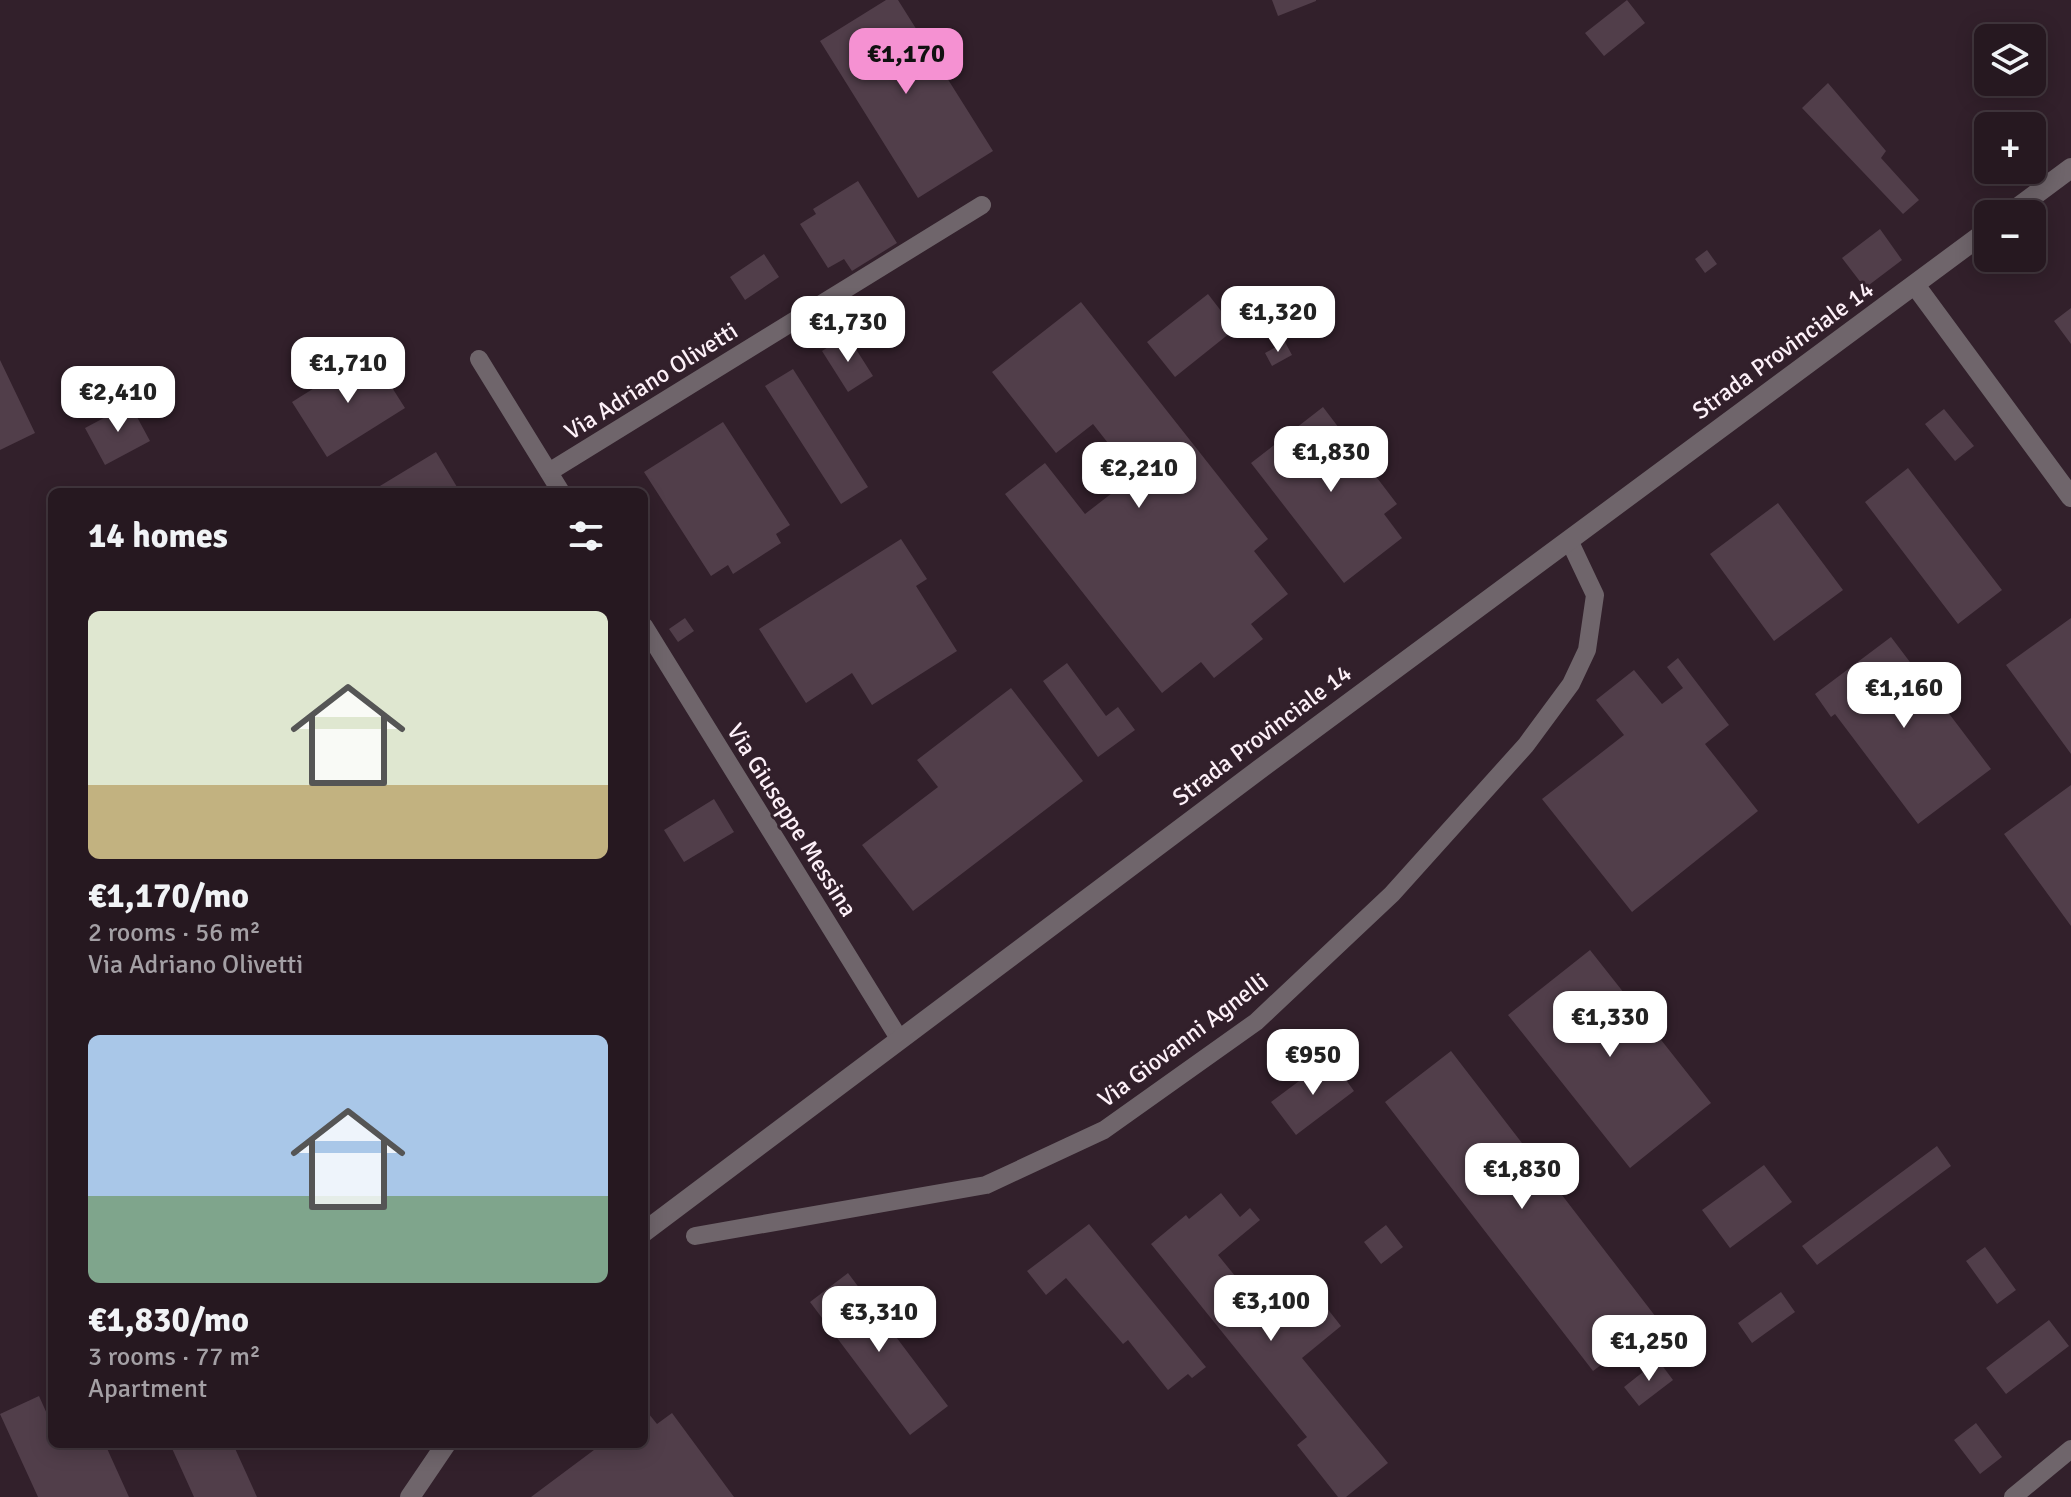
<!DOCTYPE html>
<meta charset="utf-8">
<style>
body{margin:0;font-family:Signika,sans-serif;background:#2e2129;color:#f1f3f6;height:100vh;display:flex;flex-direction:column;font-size:30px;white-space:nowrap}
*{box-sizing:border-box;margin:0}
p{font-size:26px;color:#a4a0a5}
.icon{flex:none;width:44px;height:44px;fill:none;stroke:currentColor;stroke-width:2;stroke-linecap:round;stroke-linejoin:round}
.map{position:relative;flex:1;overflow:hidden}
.panel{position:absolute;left:48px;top:488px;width:600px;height:960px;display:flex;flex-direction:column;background:#261820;border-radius:12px;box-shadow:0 4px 20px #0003,0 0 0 2px #42373e}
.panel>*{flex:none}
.fabs{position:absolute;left:1974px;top:24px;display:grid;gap:16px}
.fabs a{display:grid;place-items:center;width:72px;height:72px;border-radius:12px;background:#261820;box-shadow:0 4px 20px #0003,0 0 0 2px #42373e;font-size:40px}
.price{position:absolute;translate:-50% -68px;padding:0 18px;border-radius:16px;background:#fff;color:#222;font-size:26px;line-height:52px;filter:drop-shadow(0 2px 4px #0008)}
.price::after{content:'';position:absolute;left:50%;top:48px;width:24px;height:18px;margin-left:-12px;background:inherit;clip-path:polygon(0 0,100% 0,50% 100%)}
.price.active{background:#f591d2;color:#111}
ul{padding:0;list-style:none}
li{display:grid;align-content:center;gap:16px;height:424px;padding:0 40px}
li span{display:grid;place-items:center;height:248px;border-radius:12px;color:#555}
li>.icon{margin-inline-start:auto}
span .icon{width:144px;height:144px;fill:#fffc;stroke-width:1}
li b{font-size:34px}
h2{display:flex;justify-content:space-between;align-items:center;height:96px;padding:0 40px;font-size:34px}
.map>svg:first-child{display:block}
.building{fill:#513e4a}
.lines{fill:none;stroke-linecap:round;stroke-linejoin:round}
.minor{stroke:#6f656b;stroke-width:18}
.tertiary{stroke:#6f656b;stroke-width:20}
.labels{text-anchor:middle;stroke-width:6;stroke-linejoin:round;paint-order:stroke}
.street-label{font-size:24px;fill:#fdf0f8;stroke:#32202b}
</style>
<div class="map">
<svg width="2071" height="1497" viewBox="0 0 2071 1497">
<rect width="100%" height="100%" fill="#32202b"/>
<path class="building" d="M 886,0 L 898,0 L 993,151 L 918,198 L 820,41 Z
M 1272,0 L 1316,0 L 1316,1 L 1278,16 Z
M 1627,0 L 1645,23 L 1604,56 L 1585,33 Z
M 1828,83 L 1886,151 L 1881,158 L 1919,200 L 1903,214 L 1802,108 Z
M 858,181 L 897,243 L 852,271 L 844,259 L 828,268 L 800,224 L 816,214 L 813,209 Z
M 1880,229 L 1902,260 L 1865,288 L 1842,258 Z
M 1707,250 L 1717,264 L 1705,273 L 1695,259 Z
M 764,254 L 779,277 L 745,300 L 730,277 Z
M 1208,294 L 1235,329 L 1175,377 L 1147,342 Z
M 1081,302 L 1268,539 L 1254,551 L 1288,594 L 1251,624 L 1263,639 L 1214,678 L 1201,662 L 1162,693 L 1005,494 L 1045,463 L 1085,514 L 1134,476 L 1093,424 L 1056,453 L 992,372 Z
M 2071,308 L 2071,344 L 2054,321 Z
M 847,335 L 873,376 L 848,392 L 822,351 Z
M 1285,342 L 1292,355 L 1272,366 L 1265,353 Z
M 370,353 L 405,408 L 327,457 L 292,402 Z
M 0,360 L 35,433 L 0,450 Z
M 793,369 L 868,487 L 841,504 L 765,386 Z
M 130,404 L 150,441 L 105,465 L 85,428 Z
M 1323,407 L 1397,504 L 1384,514 L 1402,538 L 1344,583 L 1251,463 Z
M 1944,409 L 1974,446 L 1955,461 L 1925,424 Z
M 723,422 L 790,525 L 776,534 L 781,543 L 733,574 L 728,565 L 711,576 L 644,472 Z
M 436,452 L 460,492 L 370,492 Z
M 1908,468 L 2002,590 L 1958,624 L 1865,502 Z
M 1778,503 L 1843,590 L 1774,641 L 1710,554 Z
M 901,539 L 927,579 L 916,586 L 957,651 L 872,705 L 852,673 L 806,703 L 759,629 Z
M 685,618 L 694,631 L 678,642 L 669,629 Z
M 2071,618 L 2071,754 L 2006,665 Z
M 1891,637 L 1991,769 L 1918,824 L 1835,714 L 1831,717 L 1815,694 Z
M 1678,658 L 1729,725 L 1705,744 L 1758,811 L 1632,912 L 1542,799 L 1624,735 L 1596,700 L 1634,670 L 1662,704 L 1683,688 L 1667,667 Z
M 1067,663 L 1106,716 L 1118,707 L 1135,730 L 1098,757 L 1043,681 Z
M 1011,688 L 1083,781 L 913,911 L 862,845 L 938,787 L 917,760 Z
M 2071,785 L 2071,926 L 2004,834 Z
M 714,799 L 734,832 L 684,862 L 664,830 Z
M 1590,950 L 1711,1103 L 1630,1168 L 1508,1015 Z
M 1451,1051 L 1659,1321 L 1593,1371 L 1385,1102 Z
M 1330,1058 L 1354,1091 L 1296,1135 L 1271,1102 Z
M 1937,1146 L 1951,1166 L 1817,1265 L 1802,1246 Z
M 1764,1165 L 1792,1202 L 1730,1248 L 1702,1210 Z
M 1221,1193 L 1240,1217 L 1250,1208 L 1260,1220 L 1218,1255 L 1275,1325 L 1315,1293 L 1341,1326 L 1302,1358 L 1388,1463 L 1346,1497 L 1338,1497 L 1297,1445 L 1307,1437 L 1151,1244 L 1186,1215 L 1189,1219 Z
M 1089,1224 L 1206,1367 L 1192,1378 L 1188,1374 L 1168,1390 L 1128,1340 L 1123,1344 L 1066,1278 L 1046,1295 L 1027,1271 Z
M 1386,1225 L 1403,1247 L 1381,1264 L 1364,1242 Z
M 1985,1247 L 2016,1290 L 1997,1304 L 1966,1261 Z
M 848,1273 L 948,1406 L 910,1435 L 810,1302 Z
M 1781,1292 L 1795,1312 L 1752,1343 L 1738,1323 Z
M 2049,1320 L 2069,1346 L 2006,1394 L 1986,1368 Z
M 1658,1360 L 1673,1380 L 1639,1406 L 1624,1387 Z
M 39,1396 L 52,1425 L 52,1444 L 105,1444 L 129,1497 L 38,1497 L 0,1414 Z
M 644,1408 L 657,1424 L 672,1413 L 734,1497 L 531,1497 L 602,1444 L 644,1444 Z
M 1976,1423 L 2002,1457 L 1980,1474 L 1954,1440 Z
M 170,1444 L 233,1444 L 257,1497 L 194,1497 Z"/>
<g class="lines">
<path class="minor" d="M 479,359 L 561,492
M 549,472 L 982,205
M 644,626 L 900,1040
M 695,1236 L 986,1185 L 1104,1130 L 1256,1022 L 1392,894 L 1526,745 L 1571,684 L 1587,650 L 1595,595 L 1569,540
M 2013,1497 L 2071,1449"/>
<path class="tertiary" d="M 2009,214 L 2071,168
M 1915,285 L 2071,497
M 644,1232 L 1260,769 L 1988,230
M 410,1497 L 446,1444"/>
</g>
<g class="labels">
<g class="street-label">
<text transform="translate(1783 350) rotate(-36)" y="8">Strada Provinciale 14</text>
<text transform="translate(651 381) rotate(-32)" y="8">Via Adriano Olivetti</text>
<text transform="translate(1262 735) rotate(-37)" y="8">Strada Provinciale 14</text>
<text transform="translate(792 820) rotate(58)" y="8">Via Giuseppe Messina</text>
<text transform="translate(1183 1040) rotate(-37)" y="8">Via Giovanni Agnelli</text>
</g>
</g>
</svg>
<div class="fabs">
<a><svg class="icon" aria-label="layers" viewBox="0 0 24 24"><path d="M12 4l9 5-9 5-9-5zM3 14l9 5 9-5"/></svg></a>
<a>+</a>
<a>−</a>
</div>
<b class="price active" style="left:906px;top:96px">€1,170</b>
<b class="price" style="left:1278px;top:354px">€1,320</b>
<b class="price" style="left:848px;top:364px">€1,730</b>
<b class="price" style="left:348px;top:405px">€1,710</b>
<b class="price" style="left:118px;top:434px">€2,410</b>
<b class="price" style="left:1331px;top:494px">€1,830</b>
<b class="price" style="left:1139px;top:510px">€2,210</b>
<b class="price" style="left:1904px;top:730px">€1,160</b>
<b class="price" style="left:1610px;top:1059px">€1,330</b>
<b class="price" style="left:1313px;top:1097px">€950</b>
<b class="price" style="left:1522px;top:1211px">€1,830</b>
<b class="price" style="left:1271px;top:1343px">€3,100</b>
<b class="price" style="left:879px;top:1354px">€3,310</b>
<b class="price" style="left:1649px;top:1383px">€1,250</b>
<section class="panel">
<h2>14 homes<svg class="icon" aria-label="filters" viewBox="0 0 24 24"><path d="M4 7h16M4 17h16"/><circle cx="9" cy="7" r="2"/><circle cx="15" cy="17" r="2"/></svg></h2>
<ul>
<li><span style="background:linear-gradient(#dfe7d0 70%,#c2b280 0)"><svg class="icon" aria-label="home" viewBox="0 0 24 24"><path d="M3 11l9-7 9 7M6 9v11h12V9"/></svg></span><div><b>€1,170/mo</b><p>2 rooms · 56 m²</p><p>Via Adriano Olivetti</p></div></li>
<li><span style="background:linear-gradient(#a9c7e8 65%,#7fa58c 0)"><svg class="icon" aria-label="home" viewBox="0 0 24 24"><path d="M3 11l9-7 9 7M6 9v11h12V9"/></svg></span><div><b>€1,830/mo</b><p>3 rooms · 77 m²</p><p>Apartment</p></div></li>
</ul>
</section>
</div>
